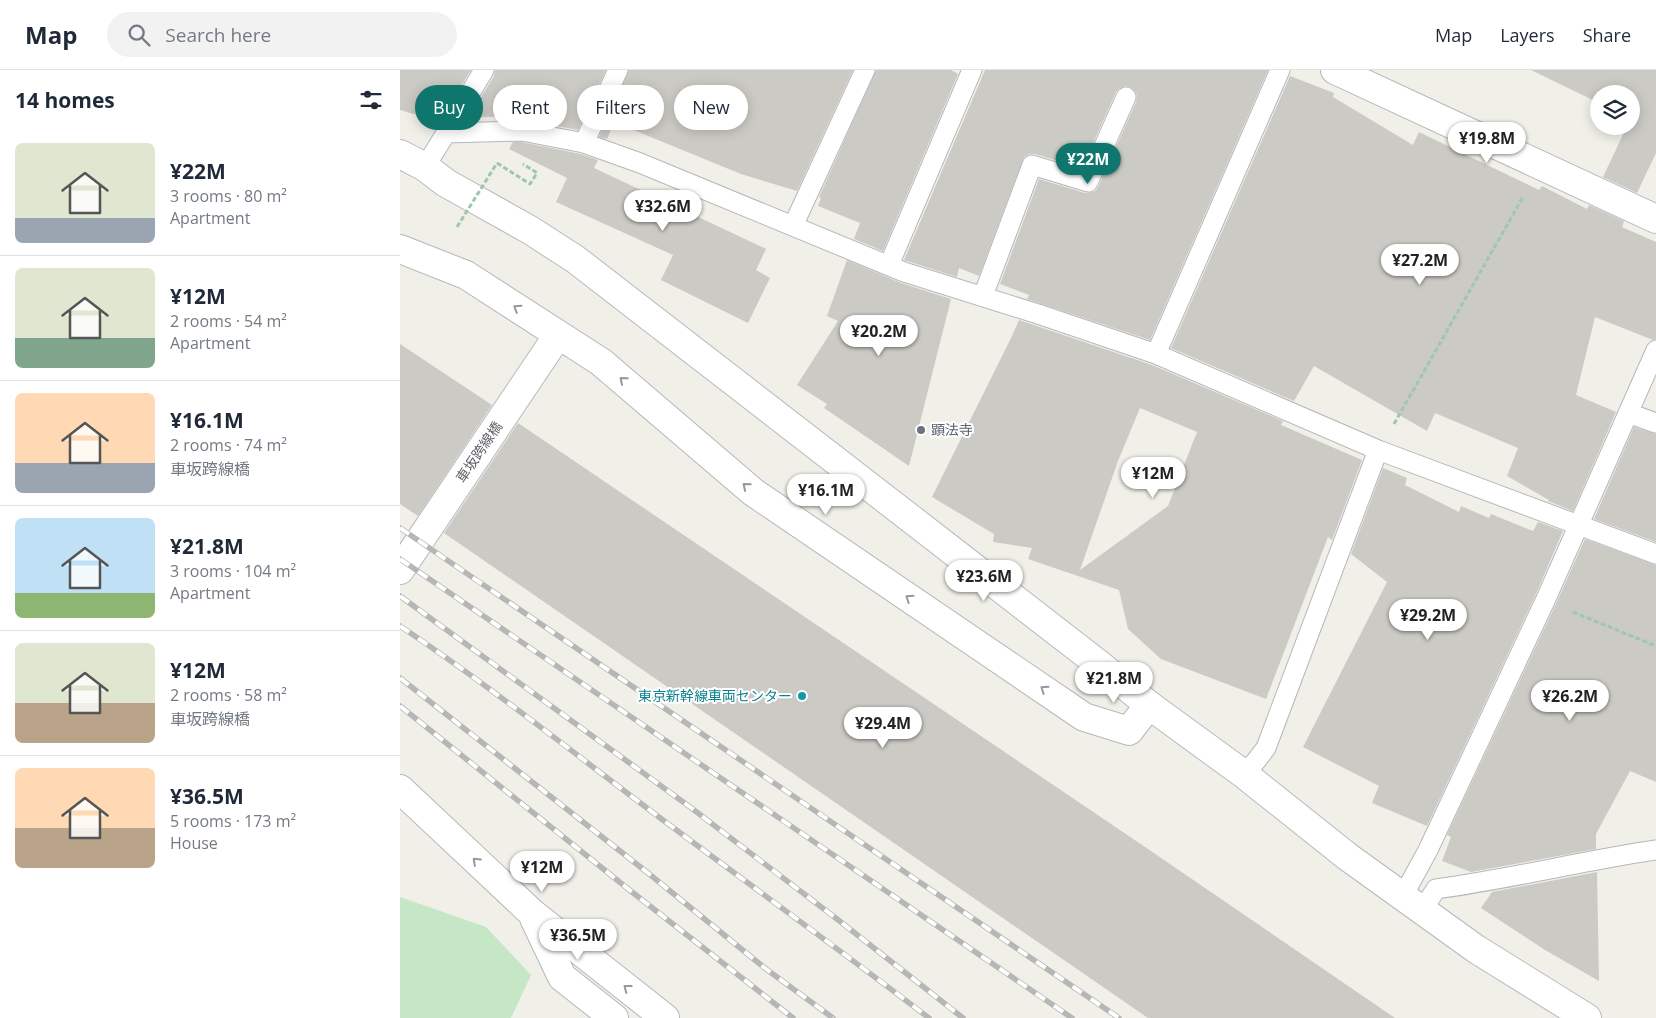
<!DOCTYPE html>
<meta charset="utf-8">
<style>
body{margin:0;font-family:"Open Sans","Noto Sans JP",sans-serif;background:#f2f2f3;color:#1f2937;height:100vh;display:flex;flex-direction:column;font-size:19px;white-space:nowrap}
*{box-sizing:border-box;margin:0}
p{font-size:16px;color:#747a83}
.icon{flex:none;width:28px;height:28px;fill:none;stroke:currentColor;stroke-width:2;stroke-linecap:round;stroke-linejoin:round}
.map{position:relative;flex:1;overflow:hidden}
.panel{display:flex;flex-direction:column;background:#fff;width:400px}
.panel>*{flex:none}
.banner{position:absolute;left:15px;top:15px;width:475px;height:45px;display:flex;gap:10px}
.controls{position:absolute;left:1190px;top:15px;display:grid;gap:10px}
.controls a{display:grid;place-items:center;width:50px;height:50px;border-radius:50%;background:#fff;box-shadow:0 2px 12px #0003;font-size:25px}
.price{position:absolute;translate:-50% -42px;padding:0 11px;border-radius:18px;background:#fff;color:#222;font-size:16px;line-height:32px;filter:drop-shadow(0 1px 2px #0008)}
.price::after{content:'';position:absolute;left:50%;top:30px;width:15px;height:11px;margin-left:-8px;background:inherit;clip-path:polygon(0 0,100% 0,50% 100%)}
.price.active{background:#0f766e;color:#fff}
ul{padding:0;list-style:none}
li{display:flex;align-items:center;gap:15px;height:125px;padding:0 15px}
li+li{border-top:1px solid #e0e1e3}
li span{display:grid;place-items:center;flex:none;width:140px;height:100px;border-radius:8px;color:#555}
li>.icon{margin-inline-start:auto}
span .icon{width:60px;height:60px;fill:#fffc;stroke-width:1}
li b{font-size:21px}
h2{display:flex;justify-content:space-between;align-items:center;height:60px;padding:0 15px;font-size:21px}
.chip{padding:0 18px;border-radius:22px;background:#fff;box-shadow:0 2px 12px #0003;font-size:18px;line-height:45px}
.chip.active{background:#0f766e;color:#fff}
header{display:flex;align-items:center;gap:30px;box-sizing:border-box;height:70px;padding:0 25px;background:#fff;border-bottom:1px solid #e0e1e3}
header strong{font-size:24px}
nav{display:flex;gap:28px;margin-inline-start:auto;font-size:18px}
.search{width:350px;height:45px;background:#f2f2f3;display:flex;align-items:center;gap:12px;box-sizing:border-box;padding:0 18px;border-radius:28px;color:#747a83;font-size:19px}
main{display:flex;flex:1;min-height:0}
.map>svg:first-child{display:block}
.green{fill:#c5e7c6}
.building{fill:#cccac4;fill-rule:evenodd}
.lines{fill:none;stroke-linecap:round;stroke-linejoin:round}
.lane-casing{stroke:#b5b7bb;stroke-width:21}
.street-casing{stroke:#b5b7bb;stroke-width:30}
.secondary-casing{stroke:#b6b9be;stroke-width:30}
.path{stroke:#9fc7ac;stroke-width:3;stroke-dasharray:5 2.5;stroke-linecap:butt}
.lane{stroke:#fff;stroke-width:19}
.street{stroke:#fff;stroke-width:28}
.secondary{stroke:#fff;stroke-width:28}
.rail-casing{stroke:#b6b6b7;stroke-width:5.5}
.rail{stroke:#fff;stroke-width:4;stroke-dasharray:11;stroke-linecap:butt}
.path-bridge{stroke:#9fc7ac;stroke-width:3;stroke-dasharray:5 2.5;stroke-linecap:butt}
.oneway{stroke:#97999c}
.worship-dot{fill:#6b7280;stroke:#fff;stroke-width:2}
.culture-dot{fill:#0f9aa8;stroke:#fff;stroke-width:2}
.labels{text-anchor:middle;stroke-width:4;stroke-linejoin:round;paint-order:stroke}
.worship-label{font-size:14px;fill:#5b616d;stroke:#fff;text-anchor:start}
.street-label{font-size:14px;fill:#5f6267;stroke:#fff}
.culture-label{font-size:14px;fill:#0d838f;stroke:#fff;text-anchor:end}
</style>
<header>
<strong>Map</strong>
<div class="search"><svg class="icon" aria-label="search" viewBox="0 0 24 24"><circle cx="10" cy="10" r="6"/><path d="M15 15l6 6"/></svg>Search here</div>
<nav><a>Map</a><a>Layers</a><a>Share</a></nav>
</header>
<main>
<section class="panel">
<h2>14 homes<svg class="icon" aria-label="filters" viewBox="0 0 24 24"><path d="M4 7h16M4 17h16"/><circle cx="9" cy="7" r="2"/><circle cx="15" cy="17" r="2"/></svg></h2>
<ul>
<li><span style="background:linear-gradient(#dfe7d0 75%,#9aa5b1 0)"><svg class="icon" aria-label="home" viewBox="0 0 24 24"><path d="M3 11l9-7 9 7M6 9v11h12V9"/></svg></span><div><b>¥22M</b><p>3 rooms · 80 m²</p><p>Apartment</p></div></li>
<li><span style="background:linear-gradient(#dfe7d0 70%,#7fa58c 0)"><svg class="icon" aria-label="home" viewBox="0 0 24 24"><path d="M3 11l9-7 9 7M6 9v11h12V9"/></svg></span><div><b>¥12M</b><p>2 rooms · 54 m²</p><p>Apartment</p></div></li>
<li><span style="background:linear-gradient(#ffd9b3 70%,#9aa5b1 0)"><svg class="icon" aria-label="home" viewBox="0 0 24 24"><path d="M3 11l9-7 9 7M6 9v11h12V9"/></svg></span><div><b>¥16.1M</b><p>2 rooms · 74 m²</p><p>車坂跨線橋</p></div></li>
<li><span style="background:linear-gradient(#bfe0f5 75%,#8fb573 0)"><svg class="icon" aria-label="home" viewBox="0 0 24 24"><path d="M3 11l9-7 9 7M6 9v11h12V9"/></svg></span><div><b>¥21.8M</b><p>3 rooms · 104 m²</p><p>Apartment</p></div></li>
<li><span style="background:linear-gradient(#dfe7d0 60%,#b9a48a 0)"><svg class="icon" aria-label="home" viewBox="0 0 24 24"><path d="M3 11l9-7 9 7M6 9v11h12V9"/></svg></span><div><b>¥12M</b><p>2 rooms · 58 m²</p><p>車坂跨線橋</p></div></li>
<li><span style="background:linear-gradient(#ffd9b3 60%,#b9a48a 0)"><svg class="icon" aria-label="home" viewBox="0 0 24 24"><path d="M3 11l9-7 9 7M6 9v11h12V9"/></svg></span><div><b>¥36.5M</b><p>5 rooms · 173 m²</p><p>House</p></div></li>
</ul>
</section>
<div class="map">
<svg width="1256" height="948" viewBox="0 0 1256 948">
<rect width="100%" height="100%" fill="#f0efe8"/>
<path class="green" d="M 0,827 L 86,857 L 131,905 L 111,948 L 0,948 Z"/>
<path class="building" d="M 0,0 L 71,0 L 38,51 L 0,40 Z
M 95,0 L 206,0 L 178,60 L 125,50 L 127,46 L 82,47 L 72,42 L 94,6 Z
M 229,0 L 453,0 L 397,121 L 341,104 L 214,52 L 207,69 L 199,67 Z
M 476,0 L 551,0 L 558,4 L 483,181 L 454,169 L 460,153 L 418,136 L 421,128 L 419,127 Z
M 585,0 L 868,0 L 750,270 L 627,229 L 629,225 L 600,214 L 639,109 L 685,123 L 695,121 L 698,117 L 736,32 L 737,26 L 735,21 L 730,17 L 725,16 L 720,18 L 716,22 L 682,98 L 635,84 L 629,84 L 624,87 L 579,206 L 559,198 L 557,207 L 504,190 Z
M 1131,0 L 1256,0 L 1256,83 L 1237,123 L 1203,107 L 1227,56 L 1231,56 L 1231,24 L 1199,24 L 1199,33 Z
M 890,6 L 934,23 L 933,27 L 1013,75 L 1019,62 L 1139,120 L 1142,116 L 1187,139 L 1189,135 L 1224,151 L 1222,157 L 1256,172 L 1256,269 L 1253,270 L 1195,247 L 1176,325 L 1216,342 L 1173,441 L 1148,431 L 1149,430 L 1107,406 L 1118,378 L 1035,343 L 1027,361 L 914,296 L 894,331 L 771,278 Z
M 113,72 L 121,72 L 181,84 L 198,90 L 194,98 L 366,179 L 356,200 L 370,208 L 348,253 L 261,210 L 273,185 L 156,132 L 167,108 L 109,79 Z
M 447,190 L 501,213 L 551,229 L 509,396 L 424,338 L 427,334 L 397,315 L 438,251 L 427,246 Z
M 619,250 L 752,295 L 883,351 L 881,355 L 962,390 L 932,470 L 928,467 L 866,629 L 761,589 L 728,559 L 719,520 L 628,489 L 632,478 L 593,472 L 594,464 L 532,427 L 611,268 ZM 740,338 L 797,362 L 768,436 L 680,500 L 718,391 Z
M 0,274 L 92,335 L 18,446 L 0,434 Z
M 118,353 L 748,779 L 995,948 L 748,948 L 44,463 Z
M 1234,357 L 1256,364 L 1256,472 L 1194,449 Z
M 983,398 L 1007,408 L 1005,415 L 1059,442 L 1061,436 L 1089,448 L 1091,444 L 1133,461 L 1138,452 L 1163,461 L 1135,526 L 1027,756 L 972,733 L 979,716 L 903,677 L 987,512 L 951,484 Z
M 1185,469 L 1256,495 L 1256,712 L 1230,701 L 1196,764 L 1196,779 L 1071,802 L 1042,791 L 1051,767 L 1047,765 L 1155,536 Z
M 1197,802 L 1199,911 L 1145,880 L 1081,838 L 1092,822 Z"/>
<g class="lines">
<defs>
<path id="lane" d="M 46,63 L 84,0
M 184,73 L 218,0
M 25,97 L 46,63 L 122,61 L 184,73 L 240,93 L 504,202 L 638,244 L 756,284 L 978,380 L 1256,484
M 393,156 L 465,0
M 489,195 L 572,0
M 583,226 L 632,95 L 688,112 L 726,27
M 756,284 L 880,0
M 1228,343 L 1256,353
M 845,705 L 866,678 L 978,380
M 1003,826 L 1028,780 L 1145,531 L 1256,280
M 1023,839 L 1036,819 C 1110,809 1182,791 1256,780"/>
<path id="street" d="M 935,0 L 1256,149
M 0,179 L 66,205 L 201,292 L 353,422 L 684,647 L 729,661 L 749,635
M 0,719 L 132,843 L 265,948
M 134,848 L 162,907 L 214,948"/>
<path id="secondary" d="M 0,84 L 25,97 L 46,113 L 130,160 L 175,189 L 700,595 L 749,635 L 845,705 L 948,787 L 1076,879 L 1187,948
M 0,500 L 158,265"/>
</defs>
<use href="#lane" class="lane-casing"/>
<use href="#street" class="street-casing"/>
<use href="#secondary" class="secondary-casing"/>
<path class="path" d="M 97,93 L 130,114 L 137,103 L 123,94
M 994,354 L 1123,127
M 1173,542 L 1256,576"/>
<use href="#lane" class="lane"/>
<use href="#street" class="street"/>
<use href="#secondary" class="secondary"/>
<defs>
<path id="rail" d="M 0,458 L 719,948
M 0,489 L 672,948
M 0,526 L 290,737 L 437,849 L 563,948
M 0,556 C 93,618 181,689 271,756 C 357,820 444,883 529,948
M 0,608 L 248,803 L 366,899 L 433,948
M 0,636 L 232,822 L 393,948"/>
</defs>
<use href="#rail" class="rail-casing"/>
<use href="#rail" class="rail"/>
<path class="path-bridge" d="M 57,157 L 97,93"/>
</g>
<defs><path id="oneway-chevron" d="M-2-3.5L2.5 0L-2 3.5" fill="none" stroke-width="1.6" stroke-linecap="round" stroke-linejoin="round" transform="scale(1.25)"/></defs>
<g class="oneway">
<use href="#oneway-chevron" transform="translate(117 238) rotate(-147)"/>
<use href="#oneway-chevron" transform="translate(223 310) rotate(-139)"/>
<use href="#oneway-chevron" transform="translate(346 416) rotate(-140)"/>
<use href="#oneway-chevron" transform="translate(509 528) rotate(-146)"/>
<use href="#oneway-chevron" transform="translate(644 619) rotate(-146)"/>
<use href="#oneway-chevron" transform="translate(76 791) rotate(-137)"/>
<use href="#oneway-chevron" transform="translate(227 918) rotate(-142)"/>
</g>
<circle class="worship-dot" cx="521" cy="360" r="5"/>
<circle class="culture-dot" cx="402" cy="626" r="5"/>
<g class="labels">
<g class="worship-label">
<text x="531" y="365">顕法寺</text>
</g>
<g class="street-label">
<text transform="translate(79 382) rotate(-56)" y="5">車坂跨線橋</text>
</g>
<g class="culture-label">
<text x="392" y="631">東京新幹線車両センター</text>
</g>
</g>
</svg>
<div class="controls">
<a><svg class="icon" aria-label="layers" viewBox="0 0 24 24"><path d="M12 4l9 5-9 5-9-5zM3 14l9 5 9-5"/></svg></a>
</div>
<b class="price" style="left:1087px;top:94px">¥19.8M</b>
<b class="price active" style="left:688px;top:115px">¥22M</b>
<b class="price" style="left:263px;top:162px">¥32.6M</b>
<b class="price" style="left:1020px;top:216px">¥27.2M</b>
<b class="price" style="left:479px;top:287px">¥20.2M</b>
<b class="price" style="left:753px;top:429px">¥12M</b>
<b class="price" style="left:426px;top:446px">¥16.1M</b>
<b class="price" style="left:584px;top:532px">¥23.6M</b>
<b class="price" style="left:1028px;top:571px">¥29.2M</b>
<b class="price" style="left:714px;top:634px">¥21.8M</b>
<b class="price" style="left:1170px;top:652px">¥26.2M</b>
<b class="price" style="left:483px;top:679px">¥29.4M</b>
<b class="price" style="left:142px;top:823px">¥12M</b>
<b class="price" style="left:178px;top:891px">¥36.5M</b>
<div class="banner">
<a class="chip active">Buy</a>
<a class="chip">Rent</a>
<a class="chip">Filters</a>
<a class="chip">New</a>
</div>
</div>
</main>
